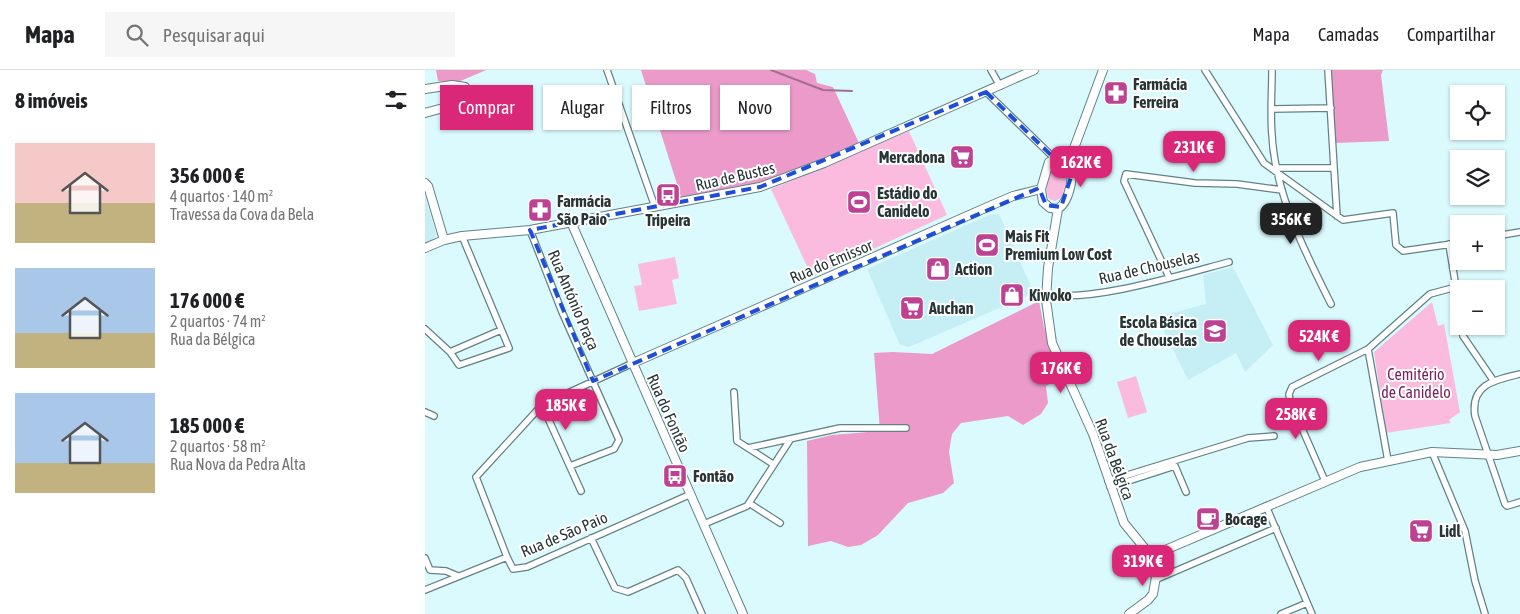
<!DOCTYPE html>
<html lang="pt">
<meta charset="utf-8">
<style>
body{margin:0;font-family:"Asap Condensed",sans-serif;background:#f6f6f6;color:#202124;height:100vh;display:flex;flex-direction:column;font-size:19px;white-space:nowrap}
*{box-sizing:border-box;margin:0}
p{font-size:16px;color:#757577}
.icon{flex:none;width:28px;height:28px;fill:none;stroke:currentColor;stroke-width:2;stroke-linecap:round;stroke-linejoin:round}
.map{position:relative;flex:1;overflow:hidden}
.drawer{display:flex;flex-direction:column;background:#fff;width:425px}
.drawer>*{flex:none}
.hud{position:absolute;left:15px;top:15px;width:475px;height:45px;display:flex;gap:10px}
.tools{position:absolute;left:1025px;top:15px;display:grid;gap:10px}
.tools a{display:grid;place-items:center;width:55px;height:55px;border-radius:0px;background:#fff;box-shadow:0 1px 4px #0004;font-size:25px}
.price{position:absolute;translate:-50% -42px;padding:0 11px;border-radius:10px;background:#db2777;color:#fff;font-size:16px;line-height:32px;filter:drop-shadow(0 1px 2px #0008)}
.price::after{content:'';position:absolute;left:50%;top:30px;width:15px;height:11px;margin-left:-8px;background:inherit;clip-path:polygon(0 0,100% 0,50% 100%)}
.price.current{background:#222;color:#fff}
ul{padding:0;list-style:none}
li{display:flex;align-items:center;gap:15px;height:125px;padding:0 15px}
li span{display:grid;place-items:center;flex:none;width:140px;height:100px;border-radius:0px;color:#555}
li>.icon{margin-inline-start:auto}
span .icon{width:60px;height:60px;fill:#fffc;stroke-width:1}
li b{font-size:21px}
h2{display:flex;justify-content:space-between;align-items:center;height:60px;padding:0 15px;font-size:21px}
.chip{padding:0 18px;border-radius:0px;background:#fff;box-shadow:0 1px 4px #0004;font-size:18px;line-height:45px}
.chip.current{background:#db2777;color:#fff}
header{display:flex;align-items:center;gap:30px;box-sizing:border-box;height:70px;padding:0 25px;background:#fff;border-bottom:1px solid #e0e0e0}
header strong{font-size:24px}
nav{display:flex;gap:28px;margin-inline-start:auto;font-size:18px}
.search{width:350px;height:45px;background:#f6f6f6;display:flex;align-items:center;gap:12px;box-sizing:border-box;padding:0 18px;border-radius:0px;color:#757577;font-size:19px}
main{display:flex;flex:1;min-height:0}
.map>svg:first-child{display:block}
.built{fill:#c6eff5}
.green{fill:#fabbdf}
.forest{fill:#eb9aca}
.lines{fill:none;stroke-linecap:round;stroke-linejoin:round}
.stream{stroke:#a26f91;stroke-width:2}
.street-casing{stroke:#648285;stroke-width:8}
.secondary-casing{stroke:#648285;stroke-width:10}
.street{stroke:#fff;stroke-width:5.5}
.secondary{stroke:#fff;stroke-width:8}
.marked{fill:none;stroke:#1d4ed8;stroke-width:4;stroke-dasharray:10 6;stroke-linejoin:round}
.labels{text-anchor:middle;stroke-width:4;stroke-linejoin:round;paint-order:stroke}
.poi-label{font-size:16px;font-weight:bold;fill:#283537;stroke:#fff;text-anchor:start}
.street-label{font-size:16px;fill:#283537;stroke:#fff}
.park-label{font-size:16px;fill:#7b1f5d;stroke:#fff}
</style>
<header>
<strong>Mapa</strong>
<div class="search"><svg class="icon" aria-label="search" viewBox="0 0 24 24"><circle cx="10" cy="10" r="6"/><path d="M15 15l6 6"/></svg>Pesquisar aqui</div>
<nav><a>Mapa</a><a>Camadas</a><a>Compartilhar</a></nav>
</header>
<main>
<section class="drawer">
<h2>8 imóveis<svg class="icon" aria-label="filters" viewBox="0 0 24 24"><path d="M4 7h16M4 17h16"/><circle cx="9" cy="7" r="2"/><circle cx="15" cy="17" r="2"/></svg></h2>
<ul>
<li><span style="background:linear-gradient(#f6c9c9 60%,#c2b280 0)"><svg class="icon" aria-label="home" viewBox="0 0 24 24"><path d="M3 11l9-7 9 7M6 9v11h12V9"/></svg></span><div><b>356 000 €</b><p>4 quartos · 140 m²</p><p>Travessa da Cova da Bela</p></div></li>
<li><span style="background:linear-gradient(#a9c7e8 65%,#c2b280 0)"><svg class="icon" aria-label="home" viewBox="0 0 24 24"><path d="M3 11l9-7 9 7M6 9v11h12V9"/></svg></span><div><b>176 000 €</b><p>2 quartos · 74 m²</p><p>Rua da Bélgica</p></div></li>
<li><span style="background:linear-gradient(#a9c7e8 70%,#c2b280 0)"><svg class="icon" aria-label="home" viewBox="0 0 24 24"><path d="M3 11l9-7 9 7M6 9v11h12V9"/></svg></span><div><b>185 000 €</b><p>2 quartos · 58 m²</p><p>Rua Nova da Pedra Alta</p></div></li>
</ul>
</section>
<div class="map">
<svg width="1095" height="544" viewBox="0 0 1095 544">
<rect width="100%" height="100%" fill="#dafafe"/>
<path class="built" d="M 0,125 L 11,164 L 9,169 L 0,173 Z
M 574,144 L 609,223 L 484,277 L 475,275 L 442,199 L 564,145 Z
M 808,197 L 848,275 L 820,302 L 811,283 L 763,310 L 732,247 L 781,234 L 778,205 Z"/>
<path class="green" d="M 484,61 L 522,145 L 387,207 L 346,119 Z
M 633,93 L 641,96 L 643,102 L 637,127 L 630,131 L 624,129 C 619,120 624,97 633,93 Z
M 250,187 L 254,208 L 247,210 L 252,234 L 214,241 L 209,216 L 217,215 L 213,194 Z
M 1007,232 L 1013,256 L 1019,254 L 1035,342 L 1024,350 L 1026,353 L 961,363 L 949,282 Z
M 711,306 L 722,342 L 703,348 L 692,312 Z"/>
<path class="forest" d="M 11,0 L 61,0 L 31,13 L 13,11 Z
M 216,0 L 381,0 L 390,4 L 392,13 L 408,17 L 434,73 L 345,115 L 324,116 L 257,130 Z
M 900,0 L 958,0 L 956,5 L 964,71 L 909,73 L 908,33 L 901,33 Z
M 614,231 L 619,257 L 637,307 L 621,316 L 623,333 L 616,344 L 598,355 L 583,346 L 536,353 L 527,364 L 524,382 L 529,413 L 518,423 L 483,433 L 453,465 L 436,475 L 423,477 L 406,471 L 383,476 L 382,371 L 407,365 L 455,361 L 449,283 L 468,282 L 507,284 Z"/>
<g class="lines">
<path class="stream" d="M 346,0 L 398,20 L 427,21"/>
<defs>
<path id="street" d="M 182,0 L 230,137
M 566,0 L 575,16
M 780,0 L 839,93 L 918,150 L 968,143 L 971,175 L 978,181 L 1034,173
M 847,0 C 847,22 845,44 847,65 C 850,124 880,182 906,234
M 903,0 L 912,146
M 561,22 L 629,88
M 847,39 L 906,38
M 853,98 L 909,98
M 105,160 L 137,242 L 194,370 L 189,379 L 145,396
M 37,166 L 84,278 L 34,295 L 25,282 L 76,260
M 1071,166 L 1095,162
M 1024,174 L 1034,236
M 744,207 L 699,111 L 701,104 L 770,113 L 812,114 L 857,120
M 621,223 C 659,235 762,203 804,192
M 1037,256 L 1038,266 L 1068,310
M 0,259 L 25,282
M 943,279 L 963,391
M 208,293 L 117,335 L 51,407 L 82,487 L 88,499 L 102,497 L 266,424
M 1095,304 C 1070,310 1045,314 1050,346 L 1080,434 L 1082,436 L 1095,432
M 309,322 L 312,371 L 348,394
M 117,335 L 156,421
M 0,342 L 9,346
M 323,378 L 415,358 L 481,358
M 1007,382 L 1040,461 L 1050,511 L 1060,544
M 683,411 L 823,368 L 849,366
M 900,411 L 865,331 L 864,324 L 867,317 L 943,279 L 1005,224 L 1031,217
M 685,417 L 750,396 L 761,422
M 324,433 L 355,453
M 841,436 L 887,544
M 279,454 L 322,436 L 365,370
M 166,468 L 190,518 L 203,522 L 253,500 L 261,508 L 277,544
M 0,488 L 5,500 L 21,501 L 33,506
M 732,509 L 851,458
M 0,520 L 82,487
M 856,544 L 882,533"/>
<path id="secondary" d="M 0,19 L 27,15 L 40,17 L 41,32 L 0,43
M 636,87 L 643,89 C 651,101 645,131 633,139 L 625,138 L 618,132 L 616,119 L 624,92 Z
M 643,89 L 648,81 L 678,0
M 0,113 L 3,116 L 19,170
M 633,139 L 623,198 L 621,230 L 627,273 L 668,364 L 699,453 L 726,486 L 732,501 L 728,524 L 723,530 L 704,544
M 146,152 L 318,544
M 0,178 L 19,170 L 37,166 L 105,160 L 335,117 L 399,93 L 609,0
M 208,293 L 567,135 L 588,126 L 616,119
M 726,486 L 935,397 L 1007,382 L 1072,385 L 1095,381"/>
</defs>
<use href="#street" class="street-casing"/>
<use href="#secondary" class="secondary-casing"/>
<use href="#street" class="street"/>
<use href="#secondary" class="secondary"/>
</g>
<path class="marked" d="M 561,22 L 629,88 L 645,92 L 646,107 L 636,137 L 621,135 L 614,118 L 168,311 L 105,160 L 335,117 Z"/>
<defs>
<symbol id="pharmacy-square" viewBox="-11 -11 22 22"><rect x="-9" y="-9" width="18" height="18" rx="4" fill="#bd4293" stroke="#fff"/><path d="M-2-6h4v4h4v4h-4v4h-4v-4h-4v-4h4Z" fill="#fff"/></symbol>
<symbol id="supermarket-square" viewBox="-11 -11 22 22"><rect x="-9" y="-9" width="18" height="18" rx="4" fill="#bd4293" stroke="#fff"/><path d="M-6-5.5h2.5l.6 2H6L4.5 2H-2.5L-4.4-4H-6ZM-1.5 3.2a1.3 1.3 0 1 0 .1 0ZM3 3.2a1.3 1.3 0 1 0 .1 0Z" fill="#fff"/></symbol>
<symbol id="bus-square" viewBox="-11 -11 22 22"><rect x="-9" y="-9" width="18" height="18" rx="4" fill="#bd4293" stroke="#fff"/><path d="M-5-6H5V4H4V6H2V4H-2V6H-4V4H-5ZM-3.5-4V0h7V-4ZM-3.5 1.2v1.5H-2V1.2ZM2 1.2v1.5H3.5V1.2Z" fill="#fff"/></symbol>
<symbol id="stadium-square" viewBox="-11 -11 22 22"><rect x="-9" y="-9" width="18" height="18" rx="4" fill="#bd4293" stroke="#fff"/><path d="M0-5a6.5 5 0 1 0 0 10a6.5 5 0 1 0 0-10ZM-3.5-1.8h7v3.6h-7Z" fill="#fff"/></symbol>
<symbol id="shop-square" viewBox="-11 -11 22 22"><rect x="-9" y="-9" width="18" height="18" rx="4" fill="#bd4293" stroke="#fff"/><path d="M-5-2.5h2.3a2.7 3.5 0 0 1 5.4 0H5L5.5 6h-11ZM-1.5-2.5h3a1.5 2.3 0 0 0-3 0Z" fill="#fff"/></symbol>
<symbol id="school-square" viewBox="-11 -11 22 22"><rect x="-9" y="-9" width="18" height="18" rx="4" fill="#bd4293" stroke="#fff"/><path d="M0-5L7-2L0 1L-7-2ZM-4 1L0 2.5L4 1V4Q0 6-4 4Z" fill="#fff"/></symbol>
<symbol id="cafe-square" viewBox="-11 -11 22 22"><rect x="-9" y="-9" width="18" height="18" rx="4" fill="#bd4293" stroke="#fff"/><path d="M-5.5-4.5H6V0H3Q3 3.5 0 3.5H-2.5Q-5.5 3.5-5.5 0ZM3-3.2v2h1.7v-2ZM-6 4.5H4V6H-6Z" fill="#fff"/></symbol>
</defs>
<g fill-rule="evenodd">
<use href="#pharmacy-square" x="677" y="9" width="28" height="28"/>
<use href="#supermarket-square" x="523" y="73" width="28" height="28"/>
<use href="#bus-square" x="229" y="111" width="28" height="28"/>
<use href="#stadium-square" x="420" y="118" width="28" height="28"/>
<use href="#pharmacy-square" x="101" y="126" width="28" height="28"/>
<use href="#stadium-square" x="548" y="161" width="28" height="28"/>
<use href="#shop-square" x="499" y="185" width="28" height="28"/>
<use href="#shop-square" x="573" y="211" width="28" height="28"/>
<use href="#supermarket-square" x="473" y="224" width="28" height="28"/>
<use href="#school-square" x="776" y="247" width="28" height="28"/>
<use href="#bus-square" x="236" y="392" width="28" height="28"/>
<use href="#cafe-square" x="769" y="435" width="28" height="28"/>
<use href="#supermarket-square" x="982" y="447" width="28" height="28"/>
</g>
<g class="labels">
<g class="poi-label">
<text x="708" y="20">Farmácia<tspan x="708" dy="18">Ferreira</tspan></text>
<text x="520" y="93" text-anchor="end">Mercadona</text>
<text x="452" y="129">Estádio do<tspan x="452" dy="18">Canidelo</tspan></text>
<text x="132" y="137">Farmácia<tspan x="132" dy="18">São Paio</tspan></text>
<text x="243" y="156" text-anchor="middle">Tripeira</text>
<text x="580" y="172">Mais Fit<tspan x="580" dy="18">Premium Low Cost</tspan></text>
<text x="530" y="205">Action</text>
<text x="604" y="231">Kiwoko</text>
<text x="504" y="244">Auchan</text>
<text x="772" y="258" text-anchor="end">Escola Básica<tspan x="772" dy="18">de Chouselas</tspan></text>
<text x="268" y="412">Fontão</text>
<text x="800" y="455">Bocage</text>
<text x="1014" y="467">Lidl</text>
</g>
<g class="street-label">
<text transform="translate(310 106) rotate(-13)" y="6">Rua de Bustes</text>
<text transform="translate(406 191) rotate(-23)" y="6">Rua do Emissor</text>
<text transform="translate(724 197) rotate(-13)" y="6">Rua de Chouselas</text>
<text transform="translate(149 230) rotate(67)" y="6">Rua António Praça</text>
<text transform="translate(244 343) rotate(66)" y="6">Rua do Fontão</text>
<text transform="translate(690 389) rotate(70)" y="6">Rua da Bélgica</text>
<text transform="translate(139 464) rotate(-23)" y="6">Rua de São Paio</text>
</g>
<g class="park-label">
<text x="991" y="310">Cemitério<tspan x="991" dy="18">de Canidelo</tspan></text>
</g>
</g>
</svg>
<div class="tools">
<a><svg class="icon" aria-label="locate" viewBox="0 0 24 24"><circle cx="12" cy="12" r="6"/><path d="M12 2v4M12 18v4M2 12h4M18 12h4"/></svg></a>
<a><svg class="icon" aria-label="layers" viewBox="0 0 24 24"><path d="M12 4l9 5-9 5-9-5zM3 14l9 5 9-5"/></svg></a>
<a>+</a>
<a>−</a>
</div>
<b class="price" style="left:769px;top:103px">231K €</b>
<b class="price" style="left:656px;top:118px">162K €</b>
<b class="price current" style="left:866px;top:175px">356K €</b>
<b class="price" style="left:894px;top:292px">524K €</b>
<b class="price" style="left:636px;top:324px">176K €</b>
<b class="price" style="left:141px;top:361px">185K €</b>
<b class="price" style="left:871px;top:370px">258K €</b>
<b class="price" style="left:718px;top:517px">319K €</b>
<div class="hud">
<a class="chip current">Comprar</a>
<a class="chip">Alugar</a>
<a class="chip">Filtros</a>
<a class="chip">Novo</a>
</div>
</div>
</main>
